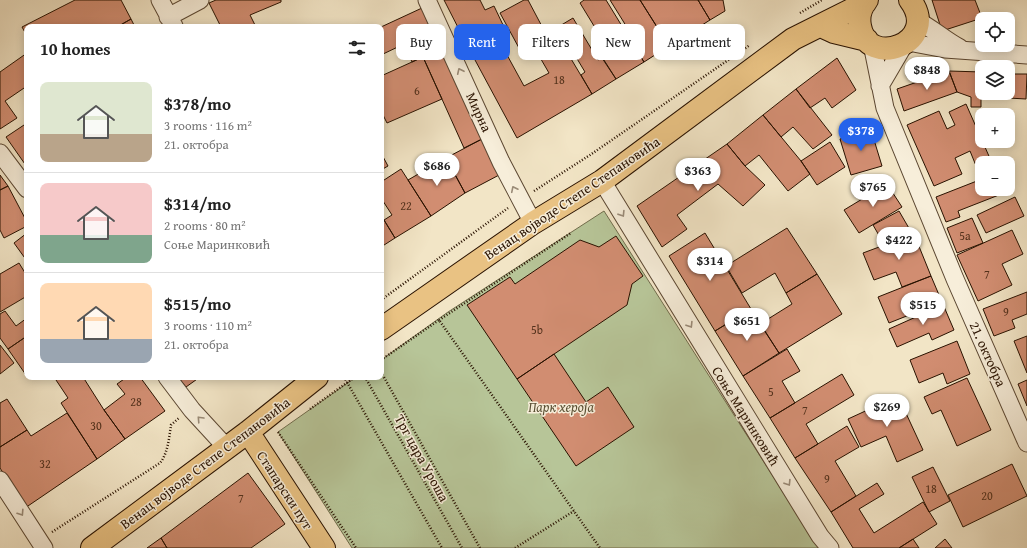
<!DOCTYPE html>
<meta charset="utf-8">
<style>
body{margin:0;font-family:"Gentium Book Plus",serif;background:#f6f6f6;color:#222;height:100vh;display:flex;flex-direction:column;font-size:15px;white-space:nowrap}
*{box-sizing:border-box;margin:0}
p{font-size:13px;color:#767676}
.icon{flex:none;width:22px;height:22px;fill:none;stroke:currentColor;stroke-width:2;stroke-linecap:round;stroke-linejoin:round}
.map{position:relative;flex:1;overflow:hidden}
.panel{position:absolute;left:24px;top:24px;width:360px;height:356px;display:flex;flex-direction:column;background:#fff;border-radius:8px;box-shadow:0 2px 10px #0003}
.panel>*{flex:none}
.banner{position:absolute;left:396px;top:24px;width:380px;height:36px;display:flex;gap:8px}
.buttons{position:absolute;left:975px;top:12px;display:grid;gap:8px}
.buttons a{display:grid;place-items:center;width:40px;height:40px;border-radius:8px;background:#fff;box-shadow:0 2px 10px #0003;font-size:20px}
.price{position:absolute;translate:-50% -34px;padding:0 9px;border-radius:14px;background:#fff;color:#222;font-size:13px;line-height:26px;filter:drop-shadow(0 1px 2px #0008)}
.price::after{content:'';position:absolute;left:50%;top:24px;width:12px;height:9px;margin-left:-6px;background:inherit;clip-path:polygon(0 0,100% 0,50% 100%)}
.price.on{background:#2563eb;color:#fff}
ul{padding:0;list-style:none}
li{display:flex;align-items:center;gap:12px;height:100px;padding:0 16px}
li+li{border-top:1px solid #e0e0e0}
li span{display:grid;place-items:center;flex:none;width:112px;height:80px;border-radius:8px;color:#555}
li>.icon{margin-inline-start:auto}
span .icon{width:48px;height:48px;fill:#fffc;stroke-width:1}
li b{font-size:17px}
h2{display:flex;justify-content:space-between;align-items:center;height:48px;padding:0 16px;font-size:17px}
.pill{padding:0 14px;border-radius:8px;background:#fff;box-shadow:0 2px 10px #0003;font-size:14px;line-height:36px}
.pill.on{background:#2563eb;color:#fff}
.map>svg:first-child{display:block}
.green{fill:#b7c598;stroke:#706c4c}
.building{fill:#d18d71;stroke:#291200}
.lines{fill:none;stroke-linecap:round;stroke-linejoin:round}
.minor-casing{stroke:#5b4732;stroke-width:19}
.major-casing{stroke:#291200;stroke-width:24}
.path{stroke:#291200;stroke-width:2.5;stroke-dasharray:1 2;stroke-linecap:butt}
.minor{stroke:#f7eeda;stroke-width:17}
.major{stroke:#e9c283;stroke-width:22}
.oneway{stroke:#9a8b78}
.labels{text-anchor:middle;stroke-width:3;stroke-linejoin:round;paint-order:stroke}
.number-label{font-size:12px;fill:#53311c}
.street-label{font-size:14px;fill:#291200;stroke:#f7eeda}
.park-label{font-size:14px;font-style:italic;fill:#5b5135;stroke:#f7eeda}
</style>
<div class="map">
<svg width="1027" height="548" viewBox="0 0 1027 548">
<rect width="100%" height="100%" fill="#f2e5c6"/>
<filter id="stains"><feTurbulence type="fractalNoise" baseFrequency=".005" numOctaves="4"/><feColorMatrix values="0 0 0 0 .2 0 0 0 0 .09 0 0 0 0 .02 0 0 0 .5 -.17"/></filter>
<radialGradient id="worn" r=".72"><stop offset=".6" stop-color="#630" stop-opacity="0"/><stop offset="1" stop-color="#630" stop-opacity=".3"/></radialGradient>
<path class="green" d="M 604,211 L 806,528 L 822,548 L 352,548 L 278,432 L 356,377 L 381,377 L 381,360 L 448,312 Z"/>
<path class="building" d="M 75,0 L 121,0 L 131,19 L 117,27 L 78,27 L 77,25 L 73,27 L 27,27 L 27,36 L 22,27 Z
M 216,0 L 281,0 L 281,2 L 250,15 L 256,27 L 221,27 L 209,3 Z
M 444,0 L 480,0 L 485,10 L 494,6 L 504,27 L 468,47 Z
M 524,0 L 528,0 L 546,34 L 519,48 L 500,13 Z
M 584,0 L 606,0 L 644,62 L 616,79 L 597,49 L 605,44 L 580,3 Z
M 610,0 L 640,0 L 669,46 L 644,62 L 625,31 L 628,29 Z
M 640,0 L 698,0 L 710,20 L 669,46 Z
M 698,0 L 723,0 L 725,11 L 710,20 Z
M 932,0 L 975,0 L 982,18 L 942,31 Z
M 422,8 L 441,48 L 412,62 L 404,44 L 381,55 L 381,27 Z
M 573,18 L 598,60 L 602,58 L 616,79 L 592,94 L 581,75 L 585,72 L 558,27 Z
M 131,19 L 135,27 L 117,27 Z
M 495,33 L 524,86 L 549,73 L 538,54 L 561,42 L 592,94 L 517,138 L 468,47 Z
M 441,48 L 482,139 L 464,148 L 423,57 Z
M 27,53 L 27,86 L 5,101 L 17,118 L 0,129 L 0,72 Z
M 423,57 L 442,99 L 387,123 L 381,111 L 381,76 Z
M 837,58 L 856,90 L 832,108 L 825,98 L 810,108 L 796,89 Z
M 949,71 L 957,92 L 904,111 L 897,89 Z
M 949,71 L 982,72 L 982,93 L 990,93 L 990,97 L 981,98 L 981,107 L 971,107 L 971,97 L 957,92 Z
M 1008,74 L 1027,74 L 1026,99 L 990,97 L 990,93 L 1008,93 Z
M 796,89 L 832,135 L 813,149 L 793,127 L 781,137 L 763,115 Z
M 966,104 L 992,163 L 982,163 L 981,178 L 970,151 L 955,158 L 962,174 L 934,186 L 907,125 L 939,111 L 947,129 L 955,125 L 949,112 Z
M 763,115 L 801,161 L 810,174 L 788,191 L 759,155 L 745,166 L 727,144 Z
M 27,123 L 27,167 L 6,137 Z
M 871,130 L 882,166 L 851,175 L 840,139 Z
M 482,139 L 501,174 L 465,193 L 446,158 Z
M 830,142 L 845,167 L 817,185 L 801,161 Z
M 727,144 L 745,166 L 765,185 L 743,206 L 718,184 L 677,215 L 687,229 L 662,247 L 637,206 Z
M 381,153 L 388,166 L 381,170 Z
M 446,158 L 465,193 L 431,216 L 408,180 Z
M 401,169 L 431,216 L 395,238 L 384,220 L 392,215 L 381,198 L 381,182 Z
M 0,175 L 8,186 L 0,190 Z
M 982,179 L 982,189 L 1003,189 L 1004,193 L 958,211 L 960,217 L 946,222 L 936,197 Z
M 887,184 L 902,207 L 859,233 L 844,210 Z
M 8,186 L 27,222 L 27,226 L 4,238 L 0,230 L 0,190 Z
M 1015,197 L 1024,216 L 986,233 L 977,215 Z
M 899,211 L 910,230 L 884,244 L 873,225 Z
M 972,218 L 983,243 L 957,253 L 947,228 Z
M 384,220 L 395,238 L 381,247 L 381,221 Z
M 787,228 L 817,274 L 786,293 L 775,273 L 742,293 L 726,266 Z
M 1012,230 L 1023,254 L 1002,264 L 1012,285 L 978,301 L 957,255 Z
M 27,233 L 27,261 L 14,243 Z
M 705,233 L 751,309 L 715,331 L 669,256 Z
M 914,234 L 931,276 L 902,287 L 896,272 L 874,280 L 863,253 Z
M 616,236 L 643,276 L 632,284 L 627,305 L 517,379 L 467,305 L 510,277 L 515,284 L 580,240 L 599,247 Z
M 19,263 L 27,276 L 27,296 L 0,312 L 0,274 Z
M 817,274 L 842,314 L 779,353 L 760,324 L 792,304 L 786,293 Z
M 931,276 L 942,302 L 889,323 L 878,297 Z
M 1027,292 L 1027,314 L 1012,320 L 1015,328 L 994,336 L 983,309 Z
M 942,302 L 954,330 L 932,340 L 929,333 L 897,347 L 889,329 L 927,312 L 925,309 Z
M 751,309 L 779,353 L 743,376 L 715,331 Z
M 5,311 L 16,326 L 27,318 L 27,336 L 8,349 L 0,338 L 0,314 Z
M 27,336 L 27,374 L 26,375 L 8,349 Z
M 1027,336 L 1027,373 L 1014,341 Z
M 957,341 L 970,374 L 947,384 L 943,373 L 919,383 L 910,360 Z
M 0,345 L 14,363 L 0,374 Z
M 787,349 L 800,371 L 782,381 L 795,403 L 770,418 L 743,376 Z
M 554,354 L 586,402 L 608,387 L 634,427 L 576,466 L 517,379 Z
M 842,374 L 854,395 L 806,424 L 818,444 L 795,458 L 770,418 Z
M 54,377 L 83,377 L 104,410 L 125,439 L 97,459 L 61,403 L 68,398 Z
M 127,377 L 140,377 L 165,411 L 125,439 L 104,410 L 125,394 L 117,384 Z
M 178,377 L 200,377 L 186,387 Z
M 967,378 L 991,430 L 957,446 L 941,410 L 932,414 L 924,397 Z
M 1027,380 L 1027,406 L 1018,384 Z
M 898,396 L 923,450 L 897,462 L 886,436 L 861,447 L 848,419 Z
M 7,399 L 27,430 L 0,447 L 0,403 Z
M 67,413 L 97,459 L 25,508 L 0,468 L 0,447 L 27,430 L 31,436 Z
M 847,426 L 859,447 L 835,461 L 856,496 L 831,512 L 795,458 Z
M 1012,464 L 1027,496 L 963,527 L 948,495 Z
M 933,467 L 950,501 L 929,512 L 912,477 Z
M 248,473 L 285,524 L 251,548 L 167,548 L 161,538 Z
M 877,483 L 884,494 L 859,509 L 874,533 L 923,502 L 937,524 L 899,548 L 853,548 L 831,512 Z
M 161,538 L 167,548 L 147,548 Z
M 913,539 L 919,548 L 899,548 Z
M 945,539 L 952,548 L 935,548 Z"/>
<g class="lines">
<defs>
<path id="minor" d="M 160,0 L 174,26
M 427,0 L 501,162 L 533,223
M 168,17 L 200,0
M 918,21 C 933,29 945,40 960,48
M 908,42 L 945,49 L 1027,55
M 872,44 L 885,108 L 955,279 L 1027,443
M 880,86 L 904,45
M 0,153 L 27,189
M 602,181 L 820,536 L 830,548
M 167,377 L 192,410 L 226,447
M 0,480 L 44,548"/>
<path id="major" d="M 867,0 C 861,7 858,16 860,26 C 867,70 942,43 910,0
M 821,26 L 834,32 L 867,40
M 381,329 L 533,223 L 602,181 L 793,39 L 865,3
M 248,432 L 324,548
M 92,548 L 248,432 L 317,377"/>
</defs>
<use href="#minor" class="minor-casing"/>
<use href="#major" class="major-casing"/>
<path class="path" d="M 800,13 L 822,0
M 906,76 L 934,64
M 534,191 L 590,155 L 750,45
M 381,300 L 508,208
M 439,320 L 571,233
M 381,360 L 439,320 L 600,548
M 381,372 L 480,548
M 344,377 L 442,548
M 365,377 L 462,548
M 310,409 L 355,377
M 278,432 L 356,548
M 52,532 L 160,463 C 168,453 169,438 171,425 L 179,418
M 515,548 L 574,511"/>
<use href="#minor" class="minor"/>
<use href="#major" class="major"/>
</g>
<defs><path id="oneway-chevron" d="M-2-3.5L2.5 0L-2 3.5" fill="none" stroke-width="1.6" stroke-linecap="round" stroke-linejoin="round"/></defs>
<g class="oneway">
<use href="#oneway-chevron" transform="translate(460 71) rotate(-115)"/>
<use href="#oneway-chevron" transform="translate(514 189) rotate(-116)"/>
<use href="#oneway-chevron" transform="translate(622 214) rotate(58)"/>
<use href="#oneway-chevron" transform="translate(690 325) rotate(58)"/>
<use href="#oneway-chevron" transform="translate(200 419) rotate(-133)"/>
<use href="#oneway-chevron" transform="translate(788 483) rotate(58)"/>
<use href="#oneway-chevron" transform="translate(21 513) rotate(57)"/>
</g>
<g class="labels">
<g class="number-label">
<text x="559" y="84">18</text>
<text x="417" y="95">6</text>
<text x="406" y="210">22</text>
<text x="965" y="240">5a</text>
<text x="987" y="279">7</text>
<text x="1006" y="316">9</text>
<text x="537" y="334">5b</text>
<text x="771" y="396">5</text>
<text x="136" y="406">28</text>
<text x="805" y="415">7</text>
<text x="96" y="430">30</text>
<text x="45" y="468">32</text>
<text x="827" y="483">9</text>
<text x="931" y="493">18</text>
<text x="987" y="500">20</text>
<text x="241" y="503">7</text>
</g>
<g class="street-label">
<text transform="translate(479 112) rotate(65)" y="5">Мирна</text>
<text transform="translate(572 198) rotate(-34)" y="5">Венац војводе Степе Степановића</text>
<text transform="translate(988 354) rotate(66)" y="5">21. октобра</text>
<text transform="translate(746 416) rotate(58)" y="5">Соње Маринковић</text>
<text transform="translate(422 458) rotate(61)" y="5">Трг цара Уроша</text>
<text transform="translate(205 463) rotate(-37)" y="5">Венац војводе Степе Степановића</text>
<text transform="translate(285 490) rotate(57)" y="5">Стапарски пут</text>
</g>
<g class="park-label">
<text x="561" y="412">Парк хероја</text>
</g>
</g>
<rect width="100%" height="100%" filter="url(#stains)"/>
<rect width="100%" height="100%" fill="url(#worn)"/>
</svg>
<div class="buttons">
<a><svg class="icon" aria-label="locate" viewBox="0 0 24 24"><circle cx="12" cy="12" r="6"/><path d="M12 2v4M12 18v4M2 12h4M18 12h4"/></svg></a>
<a><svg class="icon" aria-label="layers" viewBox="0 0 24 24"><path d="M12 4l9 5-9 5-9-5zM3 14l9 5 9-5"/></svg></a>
<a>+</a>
<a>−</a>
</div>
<b class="price" style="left:927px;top:91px">$848</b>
<b class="price on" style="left:861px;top:152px">$378</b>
<b class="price" style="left:437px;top:187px">$686</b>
<b class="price" style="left:698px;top:192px">$363</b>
<b class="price" style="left:873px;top:208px">$765</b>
<b class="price" style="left:899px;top:261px">$422</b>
<b class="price" style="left:710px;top:282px">$314</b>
<b class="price" style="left:923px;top:326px">$515</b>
<b class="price" style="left:747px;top:342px">$651</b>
<b class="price" style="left:887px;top:428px">$269</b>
<div class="banner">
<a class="pill">Buy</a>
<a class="pill on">Rent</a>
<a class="pill">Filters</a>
<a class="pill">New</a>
<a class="pill">Apartment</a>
</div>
<section class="panel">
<h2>10 homes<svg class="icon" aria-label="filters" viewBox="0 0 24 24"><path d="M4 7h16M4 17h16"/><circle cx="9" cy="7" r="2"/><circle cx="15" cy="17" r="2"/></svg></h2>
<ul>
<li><span style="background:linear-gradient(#dfe7d0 65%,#b9a48a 0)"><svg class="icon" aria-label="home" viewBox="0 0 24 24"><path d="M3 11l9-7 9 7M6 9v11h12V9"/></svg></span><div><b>$378/mo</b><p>3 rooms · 116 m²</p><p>21. октобра</p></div></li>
<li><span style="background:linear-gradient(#f6c9c9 65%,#7fa58c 0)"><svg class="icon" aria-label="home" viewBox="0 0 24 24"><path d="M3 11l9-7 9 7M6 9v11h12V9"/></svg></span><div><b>$314/mo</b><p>2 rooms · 80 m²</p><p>Соње Маринковић</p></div></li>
<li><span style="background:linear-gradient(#ffd9b3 70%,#9aa5b1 0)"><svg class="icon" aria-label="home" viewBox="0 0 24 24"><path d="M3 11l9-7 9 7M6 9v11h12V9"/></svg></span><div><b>$515/mo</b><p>3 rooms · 110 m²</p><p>21. октобра</p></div></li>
</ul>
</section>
</div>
